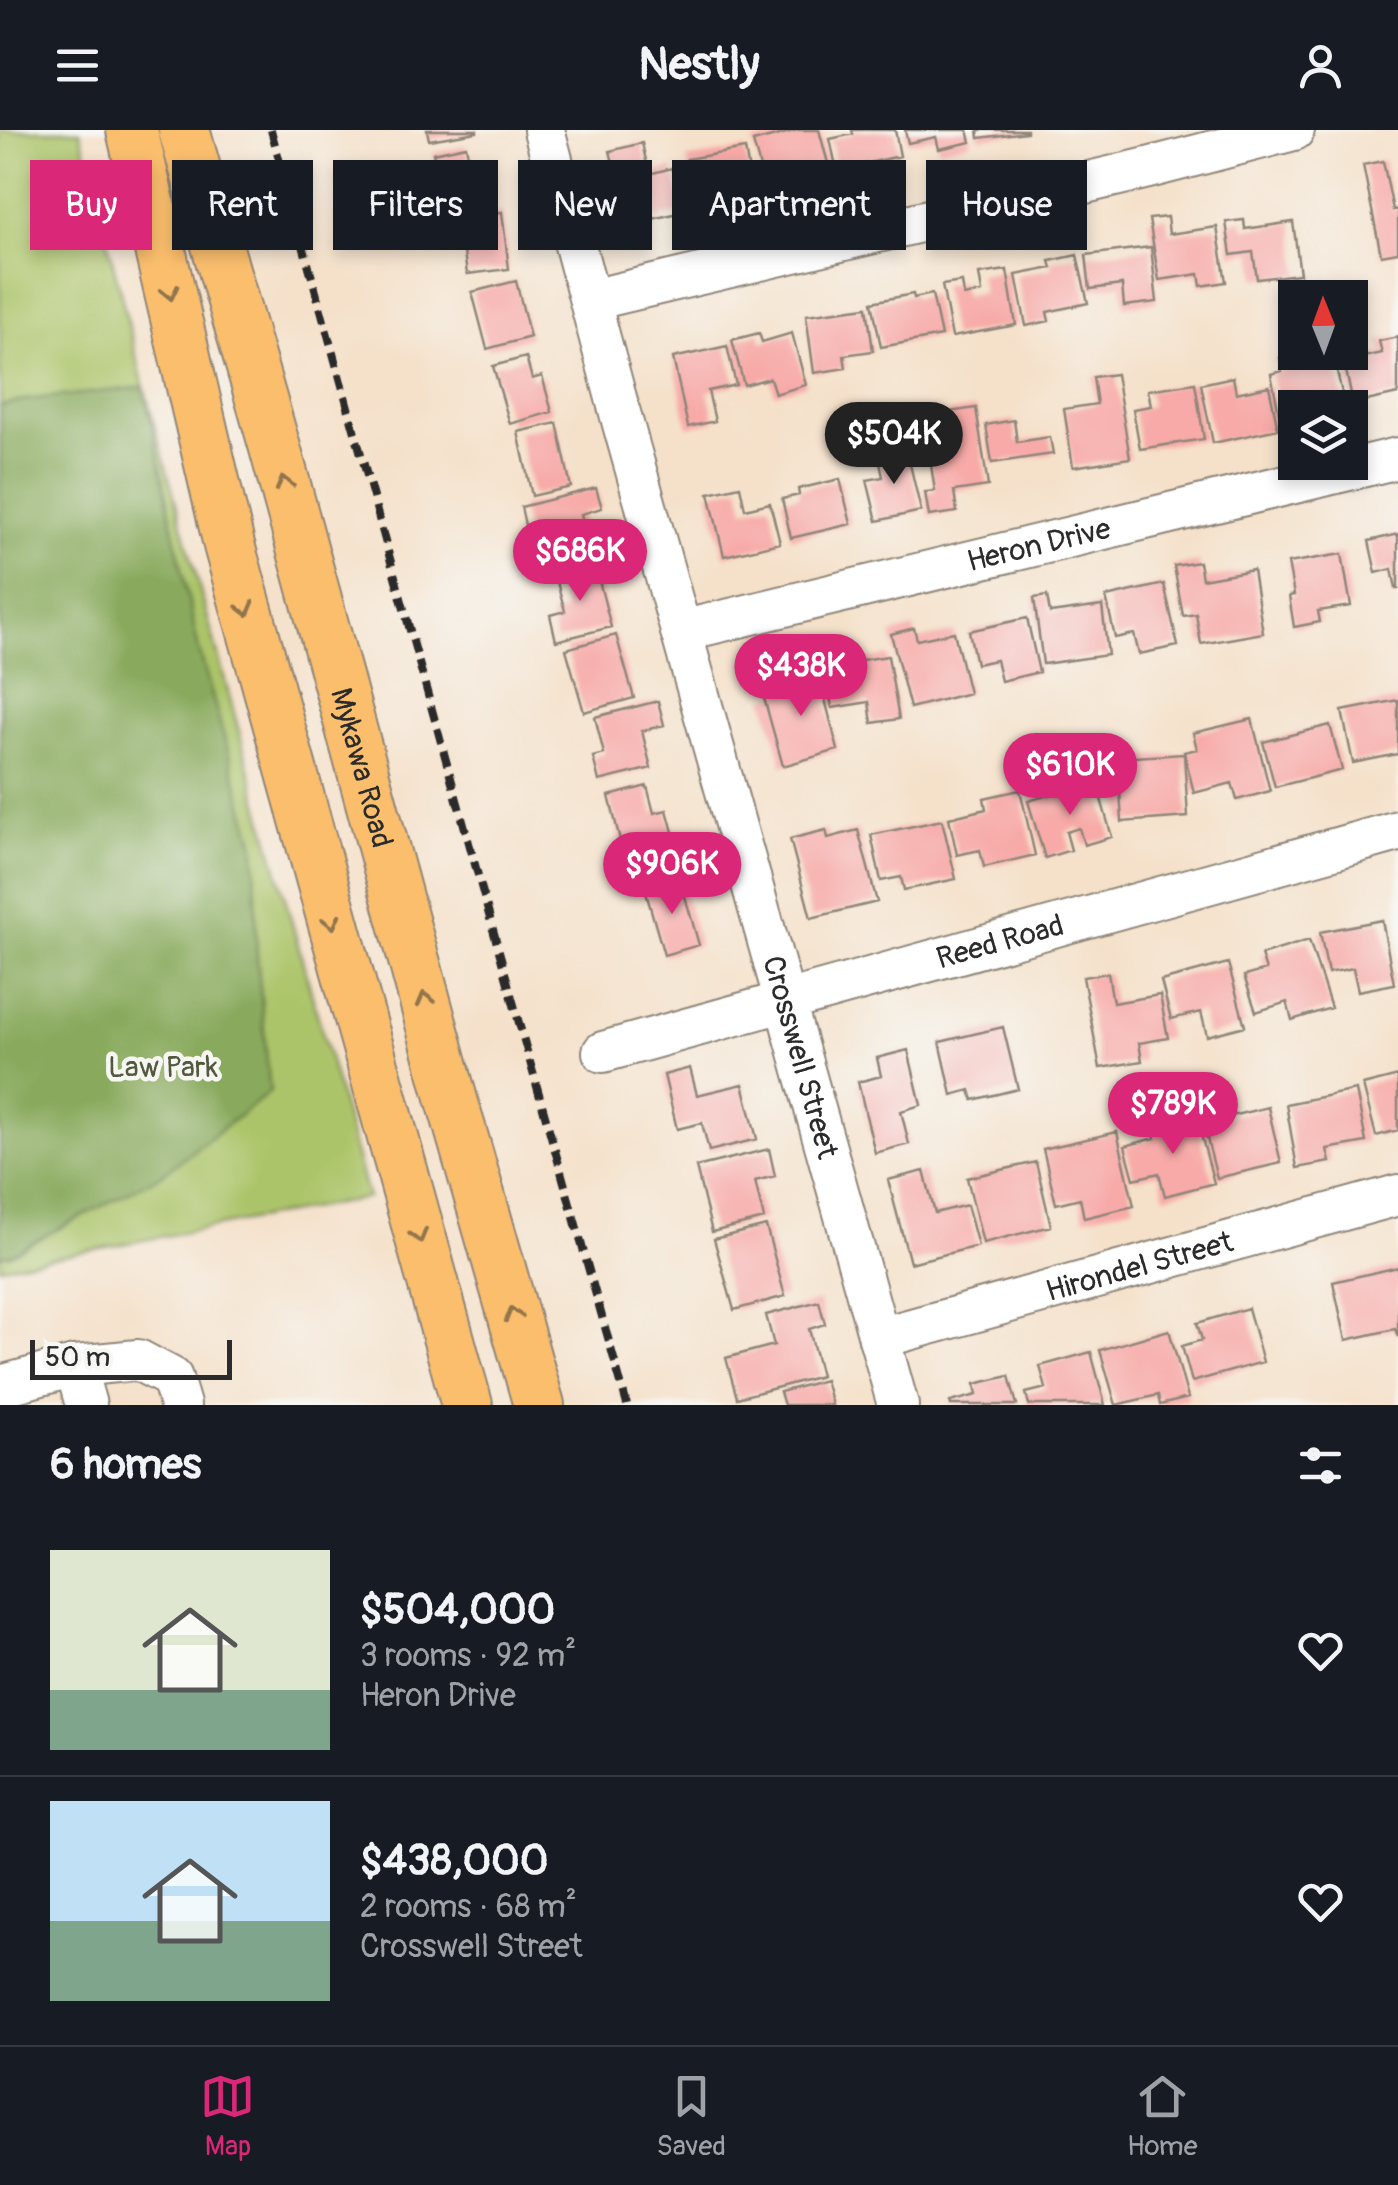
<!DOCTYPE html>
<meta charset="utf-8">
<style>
body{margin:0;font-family:Pangolin,sans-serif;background:#20242c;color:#f1f3f6;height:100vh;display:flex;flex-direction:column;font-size:38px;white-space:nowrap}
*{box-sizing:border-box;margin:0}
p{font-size:32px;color:#9ea1a6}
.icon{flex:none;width:55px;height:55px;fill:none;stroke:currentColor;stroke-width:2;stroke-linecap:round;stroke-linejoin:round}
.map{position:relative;height:1275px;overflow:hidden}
.panel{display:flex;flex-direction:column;background:#171b24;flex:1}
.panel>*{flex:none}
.top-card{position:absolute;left:30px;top:30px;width:1340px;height:90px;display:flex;gap:20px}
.needle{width:65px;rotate:359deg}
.controls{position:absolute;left:1278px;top:150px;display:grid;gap:20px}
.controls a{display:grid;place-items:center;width:90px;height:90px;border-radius:0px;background:#171b24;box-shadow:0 5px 15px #0003;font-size:50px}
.scale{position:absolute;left:30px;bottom:25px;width:202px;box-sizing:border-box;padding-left:10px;border:5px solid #2b2b2b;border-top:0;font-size:28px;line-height:35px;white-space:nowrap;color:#2b2b2b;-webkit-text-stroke:8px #f6f6f2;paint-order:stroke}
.price{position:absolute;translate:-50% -85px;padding:0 22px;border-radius:35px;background:#db2777;color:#fff;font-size:32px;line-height:65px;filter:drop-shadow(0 2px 5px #0008)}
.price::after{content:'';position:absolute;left:50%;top:60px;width:30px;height:22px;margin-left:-15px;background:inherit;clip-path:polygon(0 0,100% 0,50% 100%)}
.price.on{background:#222;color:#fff}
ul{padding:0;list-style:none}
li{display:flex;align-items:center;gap:30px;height:250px;padding:0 50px}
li+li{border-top:2px solid #363941}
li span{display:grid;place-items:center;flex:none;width:280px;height:200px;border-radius:0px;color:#555}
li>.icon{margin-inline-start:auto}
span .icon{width:120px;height:120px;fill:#fffc;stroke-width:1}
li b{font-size:42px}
h2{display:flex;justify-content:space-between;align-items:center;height:120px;padding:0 50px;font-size:42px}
.pill{padding:0 35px;border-radius:0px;background:#171b24;box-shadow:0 5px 15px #0003;font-size:35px;line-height:90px}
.pill.on{background:#db2777;color:#fff}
header{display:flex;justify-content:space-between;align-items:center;height:130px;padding:0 50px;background:#171b24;font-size:45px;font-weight:700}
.tab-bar{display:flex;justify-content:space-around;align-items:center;height:140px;border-top:2px solid #363941;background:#171b24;font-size:28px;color:#9ea1a6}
.tab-bar a{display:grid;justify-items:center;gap:5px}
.tab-bar .on{color:#db2777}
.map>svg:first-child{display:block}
.green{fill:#acc469;stroke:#6c784a;stroke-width:2.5}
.forest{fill:#89aa5d;stroke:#5a6a44;stroke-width:2.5}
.building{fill:#f7aaa8}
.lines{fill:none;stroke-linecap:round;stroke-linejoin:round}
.minor-casing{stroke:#90867a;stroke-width:44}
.major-casing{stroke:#90867a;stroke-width:54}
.minor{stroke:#fff;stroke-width:40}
.major{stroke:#fabe6d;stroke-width:50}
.rail{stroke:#2b2b2b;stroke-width:8;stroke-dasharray:15 8;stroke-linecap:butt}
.oneway{stroke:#92744c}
.labels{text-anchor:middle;stroke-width:9;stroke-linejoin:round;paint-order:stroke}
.street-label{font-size:30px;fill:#2b2b2b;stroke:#f6f6f2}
.park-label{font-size:30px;fill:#52593e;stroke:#f6f6f2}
</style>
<header><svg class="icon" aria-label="menu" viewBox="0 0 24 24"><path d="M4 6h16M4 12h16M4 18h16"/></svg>Nestly<svg class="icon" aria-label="person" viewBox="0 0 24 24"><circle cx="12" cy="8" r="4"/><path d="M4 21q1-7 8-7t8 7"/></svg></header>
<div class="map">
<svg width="1398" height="1275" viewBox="0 0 1398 1275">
<rect width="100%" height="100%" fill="#f6f6f2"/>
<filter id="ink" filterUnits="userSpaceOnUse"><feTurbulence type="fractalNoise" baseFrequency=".01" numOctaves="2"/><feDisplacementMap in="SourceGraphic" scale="20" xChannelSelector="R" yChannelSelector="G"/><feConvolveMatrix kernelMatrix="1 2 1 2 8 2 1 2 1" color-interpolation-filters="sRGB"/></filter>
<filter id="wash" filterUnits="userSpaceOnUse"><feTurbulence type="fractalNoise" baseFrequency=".0048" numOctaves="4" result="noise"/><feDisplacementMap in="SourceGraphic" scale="40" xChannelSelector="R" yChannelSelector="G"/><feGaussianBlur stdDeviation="2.25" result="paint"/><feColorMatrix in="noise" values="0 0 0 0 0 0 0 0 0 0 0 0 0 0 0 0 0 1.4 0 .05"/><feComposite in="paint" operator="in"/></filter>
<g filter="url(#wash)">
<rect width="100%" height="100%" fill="#f5e1ca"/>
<path class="green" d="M 0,0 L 80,0 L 144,257 L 368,1068 L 0,1137 Z"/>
<path class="forest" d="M 144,257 L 198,516 L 255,716 L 257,825 L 270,962 L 163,1044 L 10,1124 L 0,1126 L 0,276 L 24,270 Z"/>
<g id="blocks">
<path class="building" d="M 427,0 L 477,0 L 477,2 L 429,10 Z
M 798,0 L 819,0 L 830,41 L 766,59 L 753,12 Z
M 852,0 L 895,0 L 900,26 L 864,34 L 871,67 L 844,73 L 830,9 L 853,4 Z
M 905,0 L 968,0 L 971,12 L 939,19 L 936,7 L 908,13 Z
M 978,0 L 1027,0 L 1027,2 L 979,8 Z
M 642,13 L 649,44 L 672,38 L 683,82 L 617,97 L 607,55 L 618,52 L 610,21 Z
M 466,16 L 472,42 L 486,39 L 493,71 L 445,81 L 433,23 Z
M 745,19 L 752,58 L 694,68 L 687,29 Z
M 1383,31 L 1393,80 L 1398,79 L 1398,122 L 1381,125 L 1363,35 Z
M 502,82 L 509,139 L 467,144 L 459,87 Z
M 1167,87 L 1169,104 L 1217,97 L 1226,152 L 1201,156 L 1199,144 L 1159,150 L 1149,89 Z
M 1244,90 L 1245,99 L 1293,92 L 1300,144 L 1257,149 L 1253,122 L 1231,125 L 1226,92 Z
M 1151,117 L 1157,172 L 1124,176 L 1122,155 L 1090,159 L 1086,125 Z
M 1077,125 L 1088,173 L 1047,182 L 1049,191 L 1026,196 L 1016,145 L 1052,138 L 1050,131 Z
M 1007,140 L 1016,195 L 952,207 L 942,155 L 962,152 L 964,166 L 982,162 L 979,144 Z
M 516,151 L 530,207 L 487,219 L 472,162 Z
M 913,164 L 914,168 L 932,164 L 941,206 L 881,217 L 872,172 Z
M 867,177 L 873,221 L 844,225 L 846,238 L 814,243 L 806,185 Z
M 759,203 L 762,212 L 792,203 L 806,255 L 775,264 L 770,248 L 744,255 L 732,210 Z
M 1398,207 L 1398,264 L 1353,274 L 1344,231 L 1382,223 L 1379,211 Z
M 727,216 L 736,255 L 708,261 L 715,291 L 688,297 L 673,228 Z
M 1306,222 L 1313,222 L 1315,233 L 1334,229 L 1345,276 L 1295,278 L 1295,296 L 1282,298 L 1271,244 L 1282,241 L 1280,228 Z
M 526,227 L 532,249 L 542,246 L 552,282 L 510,294 L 493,236 Z
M 1116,244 L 1130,328 L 1073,337 L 1064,279 L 1097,274 L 1093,247 Z
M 1233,247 L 1236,263 L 1269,256 L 1278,299 L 1213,313 L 1201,254 Z
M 1195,253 L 1204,309 L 1140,319 L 1133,279 L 1151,276 L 1148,260 Z
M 976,278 L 988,356 L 954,361 L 957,382 L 929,386 L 925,362 L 935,361 L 926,303 L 952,299 L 949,282 Z
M 1014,290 L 1017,312 L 1050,307 L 1053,324 L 992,333 L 986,295 Z
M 557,293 L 571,357 L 532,366 L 518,302 Z
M 906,317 L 921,381 L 877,391 L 867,350 L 883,347 L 878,323 Z
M 840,349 L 851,394 L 791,408 L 782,369 L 799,365 L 798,359 Z
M 740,356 L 745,379 L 770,373 L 780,413 L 724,426 L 709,363 Z
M 596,358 L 602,378 L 581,384 L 592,425 L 535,440 L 521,377 Z
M 1398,404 L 1398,459 L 1396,459 L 1392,439 L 1376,443 L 1369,411 Z
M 1342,424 L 1351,476 L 1318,481 L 1320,492 L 1294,497 L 1289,466 L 1294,465 L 1288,433 Z
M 1199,432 L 1202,449 L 1253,440 L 1263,503 L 1201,514 L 1196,484 L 1183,486 L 1174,436 Z
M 595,435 L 611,497 L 556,511 L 550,485 L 565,481 L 555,445 Z
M 1164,454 L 1178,516 L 1139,524 L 1134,504 L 1115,508 L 1106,467 Z
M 1047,466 L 1050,483 L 1102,476 L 1108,525 L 1043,534 L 1034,468 Z
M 1027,488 L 1039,542 L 1001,551 L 996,530 L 976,534 L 969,501 Z
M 914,498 L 917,510 L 954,502 L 969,563 L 910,578 L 891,504 Z
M 616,505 L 634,568 L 584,582 L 566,519 Z
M 888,526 L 899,589 L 872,593 L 869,572 L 832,578 L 827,548 L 845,545 L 843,533 Z
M 817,538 L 838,620 L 783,636 L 764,568 L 790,560 L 786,546 Z
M 1398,570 L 1398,624 L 1353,633 L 1342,581 Z
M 658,571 L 664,595 L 642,601 L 651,638 L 599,651 L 593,627 L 604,624 L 595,587 Z
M 1252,589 L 1270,661 L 1237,670 L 1232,653 L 1194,663 L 1184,622 L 1197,619 L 1193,603 Z
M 1330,595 L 1342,640 L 1275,657 L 1263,612 Z
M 1184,624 L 1188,687 L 1122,692 L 1118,628 Z
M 1096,652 L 1112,707 L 1084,715 L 1079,698 L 1066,702 L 1071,720 L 1045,728 L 1028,671 Z
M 647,656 L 654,683 L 667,680 L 676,713 L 624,726 L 609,666 Z
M 1020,660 L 1035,725 L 984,737 L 980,720 L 957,725 L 949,688 L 986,679 L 984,668 Z
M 942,690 L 956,749 L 904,760 L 901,747 L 881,751 L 871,705 Z
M 826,700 L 828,708 L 858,700 L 877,772 L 811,788 L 790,709 Z
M 680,749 L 699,815 L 664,825 L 645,759 Z
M 1382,790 L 1394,854 L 1358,861 L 1353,838 L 1328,843 L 1320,802 Z
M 1309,810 L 1331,878 L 1292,890 L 1287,872 L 1256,882 L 1244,846 L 1266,840 L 1261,825 Z
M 1228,833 L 1245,896 L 1207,906 L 1201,882 L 1171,889 L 1161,851 Z
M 1108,843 L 1113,873 L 1160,865 L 1168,908 L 1139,913 L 1142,931 L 1100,938 L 1083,847 Z
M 1003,897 L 1018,959 L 973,970 L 970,960 L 952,965 L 940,912 Z
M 908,920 L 921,975 L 901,981 L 909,1014 L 875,1023 L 858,952 L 881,946 L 877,928 Z
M 690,938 L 697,965 L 743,954 L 757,1009 L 709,1021 L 702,993 L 677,999 L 664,945 Z
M 1398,946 L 1398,1000 L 1376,1006 L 1363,955 Z
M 1356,960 L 1366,1012 L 1327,1019 L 1330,1032 L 1297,1038 L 1286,974 Z
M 1268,977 L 1281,1033 L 1217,1048 L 1203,993 Z
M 1196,986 L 1214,1053 L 1165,1066 L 1159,1043 L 1134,1049 L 1125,1016 L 1155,1008 L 1152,998 Z
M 1117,1002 L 1134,1076 L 1084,1088 L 1080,1068 L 1056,1074 L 1043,1019 Z
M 769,1019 L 775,1046 L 755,1051 L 764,1089 L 712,1102 L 696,1037 Z
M 1036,1032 L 1051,1096 L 983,1113 L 967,1048 Z
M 924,1041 L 935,1083 L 967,1075 L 978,1116 L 910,1133 L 888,1050 Z
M 766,1096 L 785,1166 L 734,1180 L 714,1109 Z
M 1398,1137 L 1398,1207 L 1395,1199 L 1346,1210 L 1333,1152 Z
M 819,1171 L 825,1194 L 809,1199 L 821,1246 L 737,1268 L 726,1228 L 774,1215 L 766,1185 Z
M 1248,1178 L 1263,1232 L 1192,1252 L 1182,1216 L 1202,1210 L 1197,1193 Z
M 1169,1200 L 1188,1268 L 1160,1275 L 1158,1265 L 1116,1275 L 1100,1220 Z
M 1091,1222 L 1105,1275 L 1029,1275 L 1026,1263 L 1046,1258 L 1040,1236 Z
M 1009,1246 L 1017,1275 L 951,1275 L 950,1272 L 977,1265 L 975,1254 Z
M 825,1250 L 832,1275 L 784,1275 L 780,1262 Z"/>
</g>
</g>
<g filter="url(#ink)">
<use href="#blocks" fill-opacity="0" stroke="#90867a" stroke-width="2.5"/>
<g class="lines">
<defs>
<g id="minor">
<path id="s1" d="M 544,0 L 623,294 L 898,1275"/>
<path d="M 591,170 L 1148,38 L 1294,0"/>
<path id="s2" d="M 681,501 L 1398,328"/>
<path id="s3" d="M 603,922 L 1398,701"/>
<path id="s4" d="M 879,1208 L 1398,1065"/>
<path d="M 75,1236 L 86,1275"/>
<path d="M 0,1256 L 75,1236 L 138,1230 L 172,1248 L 180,1275"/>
</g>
<g id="major">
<path d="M 132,0 L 229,415 L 467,1275"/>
<path id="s5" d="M 184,0 L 275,318 L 450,963 L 539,1275"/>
</g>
</defs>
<use href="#minor" class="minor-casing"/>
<use href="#major" class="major-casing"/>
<use href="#minor" class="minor"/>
<use href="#major" class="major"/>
<path class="rail" d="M 271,0 L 519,893 L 627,1275"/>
</g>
<defs><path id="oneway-chevron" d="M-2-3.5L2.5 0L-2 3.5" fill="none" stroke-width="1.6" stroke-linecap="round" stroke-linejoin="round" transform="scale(2.5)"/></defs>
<g class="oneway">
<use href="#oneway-chevron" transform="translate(170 163) rotate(77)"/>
<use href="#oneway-chevron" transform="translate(284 353) rotate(-105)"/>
<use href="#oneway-chevron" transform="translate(246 479) rotate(75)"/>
<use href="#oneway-chevron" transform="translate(332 792) rotate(75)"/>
<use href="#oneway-chevron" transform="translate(425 869) rotate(-105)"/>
<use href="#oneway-chevron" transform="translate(419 1106) rotate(74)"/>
<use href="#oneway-chevron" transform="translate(513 1184) rotate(-106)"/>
</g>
</g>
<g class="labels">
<g class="street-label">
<text dy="10" stroke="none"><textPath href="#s2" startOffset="368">Heron Drive</textPath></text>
<text dy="10" stroke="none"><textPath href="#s5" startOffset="662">Mykawa Road</textPath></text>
<text dy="10" stroke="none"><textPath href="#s3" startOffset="412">Reed Road</textPath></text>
<text dy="10" stroke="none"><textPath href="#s1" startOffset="962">Crosswell Street</textPath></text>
<text dy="10" stroke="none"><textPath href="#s4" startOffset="270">Hirondel Street</textPath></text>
</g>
<g class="park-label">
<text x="163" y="947">Law Park</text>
</g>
</g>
</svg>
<div class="controls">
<a><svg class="needle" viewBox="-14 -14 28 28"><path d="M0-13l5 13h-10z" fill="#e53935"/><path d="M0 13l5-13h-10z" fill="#9ea1a6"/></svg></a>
<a><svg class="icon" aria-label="layers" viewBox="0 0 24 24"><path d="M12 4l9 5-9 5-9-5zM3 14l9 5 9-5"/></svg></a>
</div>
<div class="scale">50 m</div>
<b class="price on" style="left:894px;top:357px">$504K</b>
<b class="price" style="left:580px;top:474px">$686K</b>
<b class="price" style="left:801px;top:589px">$438K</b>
<b class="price" style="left:1070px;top:688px">$610K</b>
<b class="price" style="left:672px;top:787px">$906K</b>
<b class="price" style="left:1173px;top:1027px">$789K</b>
<div class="top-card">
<a class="pill on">Buy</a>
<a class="pill">Rent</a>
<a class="pill">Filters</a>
<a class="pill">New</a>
<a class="pill">Apartment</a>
<a class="pill">House</a>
</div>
</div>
<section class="panel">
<h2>6 homes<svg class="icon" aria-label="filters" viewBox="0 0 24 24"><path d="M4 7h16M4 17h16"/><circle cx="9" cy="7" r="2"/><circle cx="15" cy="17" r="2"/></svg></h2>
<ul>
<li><span style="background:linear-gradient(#dfe7d0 70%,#7fa58c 0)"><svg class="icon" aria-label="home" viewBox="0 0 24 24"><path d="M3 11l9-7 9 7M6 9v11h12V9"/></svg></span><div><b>$504,000</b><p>3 rooms · 92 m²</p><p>Heron Drive</p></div><svg class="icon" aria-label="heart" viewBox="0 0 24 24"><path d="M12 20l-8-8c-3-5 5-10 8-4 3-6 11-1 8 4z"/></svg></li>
<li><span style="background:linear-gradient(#bfe0f5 60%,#7fa58c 0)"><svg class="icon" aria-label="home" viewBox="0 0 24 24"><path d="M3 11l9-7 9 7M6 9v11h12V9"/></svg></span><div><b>$438,000</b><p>2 rooms · 68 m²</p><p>Crosswell Street</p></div><svg class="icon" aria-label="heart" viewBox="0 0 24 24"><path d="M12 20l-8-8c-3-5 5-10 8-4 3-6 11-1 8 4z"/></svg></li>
</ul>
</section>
<nav class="tab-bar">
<a class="on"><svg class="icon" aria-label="map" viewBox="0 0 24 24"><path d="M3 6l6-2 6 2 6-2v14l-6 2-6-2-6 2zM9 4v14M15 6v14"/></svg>Map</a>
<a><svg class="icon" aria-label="saved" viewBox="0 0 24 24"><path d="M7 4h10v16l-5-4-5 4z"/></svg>Saved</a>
<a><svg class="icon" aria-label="home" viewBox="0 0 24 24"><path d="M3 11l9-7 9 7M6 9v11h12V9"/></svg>Home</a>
</nav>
